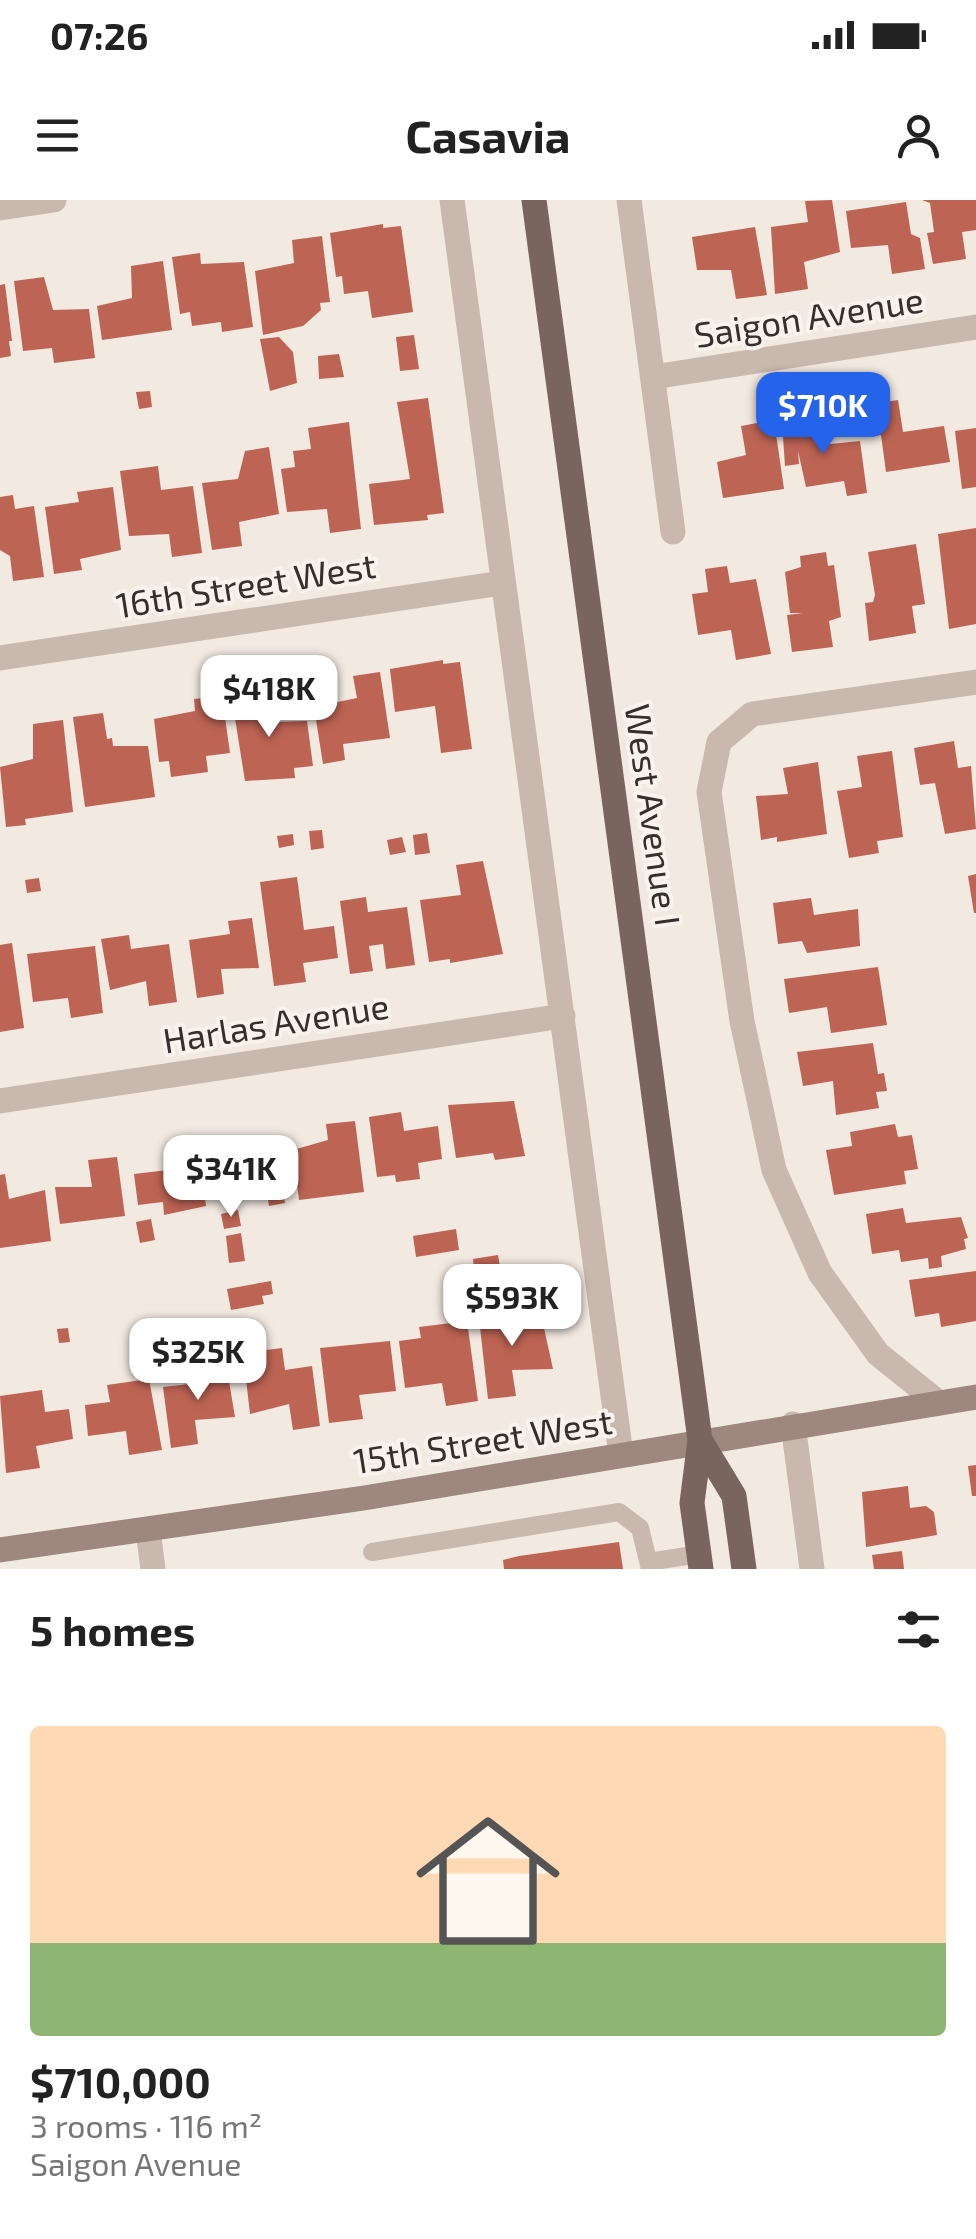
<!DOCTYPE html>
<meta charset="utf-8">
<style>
body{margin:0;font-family:"Exo 2",sans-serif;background:#f6f6f6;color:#222;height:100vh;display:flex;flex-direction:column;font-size:38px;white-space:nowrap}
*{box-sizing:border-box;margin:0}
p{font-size:32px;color:#767676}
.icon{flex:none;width:55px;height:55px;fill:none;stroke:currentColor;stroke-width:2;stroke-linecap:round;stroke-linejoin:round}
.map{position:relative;height:1369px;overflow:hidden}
.details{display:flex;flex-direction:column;background:#fff;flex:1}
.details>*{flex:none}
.price{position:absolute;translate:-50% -85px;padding:0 22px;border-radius:20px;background:#fff;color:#222;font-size:32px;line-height:65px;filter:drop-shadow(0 2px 5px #0008)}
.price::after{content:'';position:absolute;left:50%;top:60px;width:30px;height:22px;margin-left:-15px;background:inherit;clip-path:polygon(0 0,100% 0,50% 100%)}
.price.active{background:#2563eb;color:#fff}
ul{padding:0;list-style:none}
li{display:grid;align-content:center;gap:20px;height:530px;padding:0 30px}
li+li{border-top:2px solid #e0e0e0}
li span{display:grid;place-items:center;height:310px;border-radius:10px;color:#555}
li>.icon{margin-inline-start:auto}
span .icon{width:180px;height:180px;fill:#fffc;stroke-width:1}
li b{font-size:42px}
h2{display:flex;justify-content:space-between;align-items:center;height:120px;padding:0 30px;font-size:42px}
.status{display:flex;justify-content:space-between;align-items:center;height:70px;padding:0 50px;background:#fff;direction:ltr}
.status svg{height:28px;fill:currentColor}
header{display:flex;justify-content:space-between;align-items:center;height:130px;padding:0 30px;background:#fff;font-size:45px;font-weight:700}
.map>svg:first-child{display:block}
.building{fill:#bd6454}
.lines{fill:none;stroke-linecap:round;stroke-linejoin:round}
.lane{stroke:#c9b8ae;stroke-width:18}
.street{stroke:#c9b8ae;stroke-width:25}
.secondary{stroke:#9d877f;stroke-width:25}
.primary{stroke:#79655e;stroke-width:25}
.labels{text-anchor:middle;stroke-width:8;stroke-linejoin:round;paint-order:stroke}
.street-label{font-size:35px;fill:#382e2b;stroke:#f9f3ee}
</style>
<div class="status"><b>07:26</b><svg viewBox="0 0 49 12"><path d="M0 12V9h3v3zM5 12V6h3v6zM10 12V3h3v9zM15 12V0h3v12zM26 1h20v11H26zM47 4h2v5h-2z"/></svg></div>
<header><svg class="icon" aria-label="menu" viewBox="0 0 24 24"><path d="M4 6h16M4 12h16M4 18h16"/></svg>Casavia<svg class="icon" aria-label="person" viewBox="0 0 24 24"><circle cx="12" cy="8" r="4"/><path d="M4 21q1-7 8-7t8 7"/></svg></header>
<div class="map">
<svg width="976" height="1369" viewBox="0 0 976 1369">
<rect width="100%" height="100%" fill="#f2e9e1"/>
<path class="building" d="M 832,0 L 840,52 L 804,62 L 808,89 L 775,94 L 771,27 L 808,22 L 805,1 Z
M 922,0 L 976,0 L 976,30 L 962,32 L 966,59 L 933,64 L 927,33 L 934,32 L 930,3 Z
M 906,2 L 911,34 L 920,38 L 925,69 L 892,74 L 888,45 L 851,48 L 846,11 Z
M 383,24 L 383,28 L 401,26 L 413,112 L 372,118 L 368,91 L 344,94 L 342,76 L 336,77 L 330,33 Z
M 755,27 L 767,95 L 736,99 L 731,70 L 697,70 L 692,37 Z
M 322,36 L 330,102 L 320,103 L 321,110 L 303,126 L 263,135 L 255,71 L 294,63 L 292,40 Z
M 200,53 L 201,64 L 244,62 L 253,127 L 222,132 L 221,122 L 192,126 L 190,112 L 180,114 L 172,57 Z
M 163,61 L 172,130 L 102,140 L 97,106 L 132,98 L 131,66 Z
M 44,77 L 53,110 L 89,109 L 95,158 L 54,163 L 52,148 L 23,151 L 14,81 Z
M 5,84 L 12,141 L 9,141 L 11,156 L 0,158 L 0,85 Z
M 414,135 L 419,169 L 400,171 L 396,137 Z
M 279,137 L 293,152 L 297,183 L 270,191 L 260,139 Z
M 339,154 L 344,177 L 319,179 L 318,156 Z
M 150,191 L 152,207 L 139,209 L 136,192 Z
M 428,198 L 444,313 L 427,315 L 428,320 L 374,325 L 369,284 L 410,279 L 397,202 Z
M 898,200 L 903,232 L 944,226 L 950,262 L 886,272 L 881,235 L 870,237 L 865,205 Z
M 815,216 L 820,245 L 860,241 L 867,293 L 847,296 L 844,281 L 806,287 L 798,251 L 799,264 L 785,266 L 782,222 Z
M 774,220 L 784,289 L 723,298 L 717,262 L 746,255 L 741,226 Z
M 349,222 L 361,329 L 330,333 L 327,309 L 287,312 L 281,269 L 295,267 L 293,251 L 311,249 L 308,228 Z
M 976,228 L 976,287 L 962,289 L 955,231 Z
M 269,247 L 279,314 L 239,322 L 242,346 L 212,350 L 202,283 L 238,279 L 245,251 Z
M 158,266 L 161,290 L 193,286 L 202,353 L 172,357 L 169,334 L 129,336 L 120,271 Z
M 113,287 L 121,350 L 80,359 L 82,370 L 54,374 L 45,307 L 79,302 L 77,292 Z
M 13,295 L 15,309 L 34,306 L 44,377 L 13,381 L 10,356 L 0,350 L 0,297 Z
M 976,328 L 976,424 L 949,429 L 938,334 Z
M 916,344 L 925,404 L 912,406 L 916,433 L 869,441 L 865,403 L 873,402 L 875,395 L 868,352 Z
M 826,352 L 828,366 L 834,365 L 841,417 L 829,421 L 833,447 L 792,452 L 787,415 L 803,413 L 790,413 L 785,372 L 801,367 L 800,356 Z
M 727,366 L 730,383 L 756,379 L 771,454 L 736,460 L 731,430 L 698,435 L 692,394 L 708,392 L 705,369 Z
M 443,460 L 443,464 L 460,462 L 472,549 L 441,553 L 435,506 L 395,512 L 390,469 Z
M 380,472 L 390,538 L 343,544 L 345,560 L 323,564 L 314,507 L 357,498 L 353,476 Z
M 262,489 L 271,522 L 307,521 L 313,566 L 294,568 L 295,578 L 245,581 L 231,493 Z
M 222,496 L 230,553 L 206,556 L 208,572 L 171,577 L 169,561 L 159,562 L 154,519 L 195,511 L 194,499 Z
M 103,513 L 107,539 L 112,538 L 113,546 L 148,546 L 155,597 L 85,607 L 73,517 Z
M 63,520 L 73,612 L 25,619 L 26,625 L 6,627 L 0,567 L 33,559 L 33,524 Z
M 954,541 L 958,568 L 971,566 L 976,629 L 945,634 L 935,583 L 920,585 L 914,548 Z
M 892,551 L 903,637 L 877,641 L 879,653 L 849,658 L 837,591 L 862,587 L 857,556 Z
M 818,562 L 827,634 L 777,642 L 777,637 L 761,640 L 756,596 L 788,594 L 783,568 Z
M 322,630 L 324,648 L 311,650 L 309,631 Z
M 427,633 L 430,653 L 415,655 L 413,635 Z
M 293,634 L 294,645 L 279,648 L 277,636 Z
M 402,637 L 406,652 L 390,655 L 387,640 Z
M 483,661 L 503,754 L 450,763 L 450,759 L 429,762 L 420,700 L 461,695 L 456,665 Z
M 976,674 L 976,713 L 974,713 L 968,676 Z
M 297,677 L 304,730 L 334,726 L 338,758 L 303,763 L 306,782 L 274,786 L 260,682 Z
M 39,678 L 41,691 L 27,693 L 25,680 Z
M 366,697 L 368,712 L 407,707 L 415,765 L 386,769 L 383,744 L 369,746 L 373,771 L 350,774 L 340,701 Z
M 811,698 L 814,715 L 858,709 L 860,746 L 807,753 L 802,741 L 778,744 L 773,703 Z
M 252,718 L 259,768 L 221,769 L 224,794 L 197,798 L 189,740 L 230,734 L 228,721 Z
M 129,735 L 131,749 L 169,744 L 177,802 L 149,806 L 146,781 L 110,790 L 101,739 Z
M 12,743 L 24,828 L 0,832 L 0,745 Z
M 95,746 L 103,813 L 71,818 L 68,798 L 33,802 L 27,754 Z
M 878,767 L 887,825 L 831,833 L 827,807 L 789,813 L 784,779 Z
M 873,843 L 878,874 L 884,873 L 887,891 L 876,892 L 879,908 L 836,915 L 833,881 L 803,886 L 797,852 Z
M 514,901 L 525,956 L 495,960 L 493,953 L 456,958 L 448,905 Z
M 401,912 L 404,931 L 438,926 L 442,959 L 418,963 L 420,979 L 396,982 L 395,975 L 377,977 L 369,917 Z
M 355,921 L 364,992 L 299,1000 L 293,950 L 328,940 L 326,924 Z
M 895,924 L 898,937 L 912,935 L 918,969 L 904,971 L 906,984 L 834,995 L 826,950 L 852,946 L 850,932 Z
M 244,937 L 247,962 L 283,955 L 288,990 L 283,991 L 285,1003 L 269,1006 L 267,993 L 224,999 L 216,941 Z
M 198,944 L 206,1006 L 164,1015 L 163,1002 L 138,1005 L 134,974 L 168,970 L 165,949 Z
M 117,957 L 125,1016 L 60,1024 L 55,987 L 92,987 L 88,960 Z
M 5,974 L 9,999 L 45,990 L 51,1041 L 0,1048 L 0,975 Z
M 903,1008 L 906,1023 L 961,1017 L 968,1038 L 964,1039 L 966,1049 L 941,1056 L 942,1067 L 929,1069 L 928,1058 L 901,1062 L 899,1050 L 872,1054 L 866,1014 Z
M 238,1010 L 241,1026 L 224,1029 L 221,1014 Z
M 151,1019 L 155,1040 L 140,1043 L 136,1022 Z
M 456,1029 L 459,1050 L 416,1057 L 413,1036 Z
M 241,1033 L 245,1061 L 229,1063 L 226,1036 Z
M 498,1055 L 500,1067 L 474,1071 L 473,1059 Z
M 976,1071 L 976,1121 L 941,1127 L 939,1113 L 915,1117 L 909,1080 Z
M 271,1081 L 273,1094 L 262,1096 L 264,1104 L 231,1110 L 227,1089 Z
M 540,1110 L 553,1169 L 512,1170 L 516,1196 L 488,1199 L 479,1118 Z
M 467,1121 L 478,1201 L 446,1206 L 442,1183 L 405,1188 L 399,1141 L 421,1138 L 419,1127 Z
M 68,1128 L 70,1142 L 59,1143 L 57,1129 Z
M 390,1141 L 396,1191 L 359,1195 L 363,1219 L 329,1223 L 320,1148 Z
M 282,1148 L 285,1170 L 312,1166 L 320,1226 L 293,1230 L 289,1204 L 250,1214 L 243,1153 Z
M 226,1163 L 235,1217 L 195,1220 L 198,1244 L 171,1248 L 163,1187 L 190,1184 L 188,1168 Z
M 149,1179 L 162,1250 L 129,1255 L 126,1231 L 88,1236 L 85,1205 L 110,1202 L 107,1185 Z
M 42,1190 L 45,1212 L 69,1209 L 73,1239 L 36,1246 L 40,1268 L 6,1273 L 0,1196 Z
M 976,1265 L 976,1296 L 972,1296 L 968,1266 Z
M 908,1286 L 910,1308 L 926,1306 L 934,1312 L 937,1335 L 866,1347 L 862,1292 Z
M 619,1342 L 623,1369 L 504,1369 L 503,1360 L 519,1356 Z
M 902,1351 L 904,1369 L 874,1369 L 872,1355 Z"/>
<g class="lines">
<path class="lane" d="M 372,1352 L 619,1312 L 640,1328 L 650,1369
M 649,1362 L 699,1354"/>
<path class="street" d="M 452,0 L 621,1255
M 629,0 L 673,332
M 0,8 L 54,0
M 653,177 L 976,127
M 0,458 L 502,383
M 0,901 L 563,816
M 939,1203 L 878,1154 L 820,1073 L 774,970 L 742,821 L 709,592 L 719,542 L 752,514 L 976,482
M 793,1224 L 812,1369
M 148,1330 L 153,1369"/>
<path class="secondary" d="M 0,1350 L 364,1298 L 976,1197"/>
<path class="primary" d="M 534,0 L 700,1240 L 692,1303 L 701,1369
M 700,1240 L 734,1296 L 744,1369"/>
</g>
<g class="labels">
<g class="street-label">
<text transform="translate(809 118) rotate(-9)" y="12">Saigon Avenue</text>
<text transform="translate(246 386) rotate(-9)" y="12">16th Street West</text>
<text transform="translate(652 615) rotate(82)" y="12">West Avenue I</text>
<text transform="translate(276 824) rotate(-9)" y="12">Harlas Avenue</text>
<text transform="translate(483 1242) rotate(-9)" y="12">15th Street West</text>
</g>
</g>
</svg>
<b class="price active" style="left:823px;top:257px">$710K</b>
<b class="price" style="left:269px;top:540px">$418K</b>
<b class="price" style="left:231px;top:1020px">$341K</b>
<b class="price" style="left:512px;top:1149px">$593K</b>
<b class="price" style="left:198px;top:1203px">$325K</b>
</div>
<section class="details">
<h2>5 homes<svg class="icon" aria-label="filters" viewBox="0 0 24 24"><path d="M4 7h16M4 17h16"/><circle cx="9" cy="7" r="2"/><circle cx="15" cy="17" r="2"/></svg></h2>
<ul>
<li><span style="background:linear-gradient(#ffd9b3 70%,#8fb573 0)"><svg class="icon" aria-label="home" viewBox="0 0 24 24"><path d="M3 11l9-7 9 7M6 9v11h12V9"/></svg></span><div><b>$710,000</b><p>3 rooms · 116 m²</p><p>Saigon Avenue</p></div></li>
</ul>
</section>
